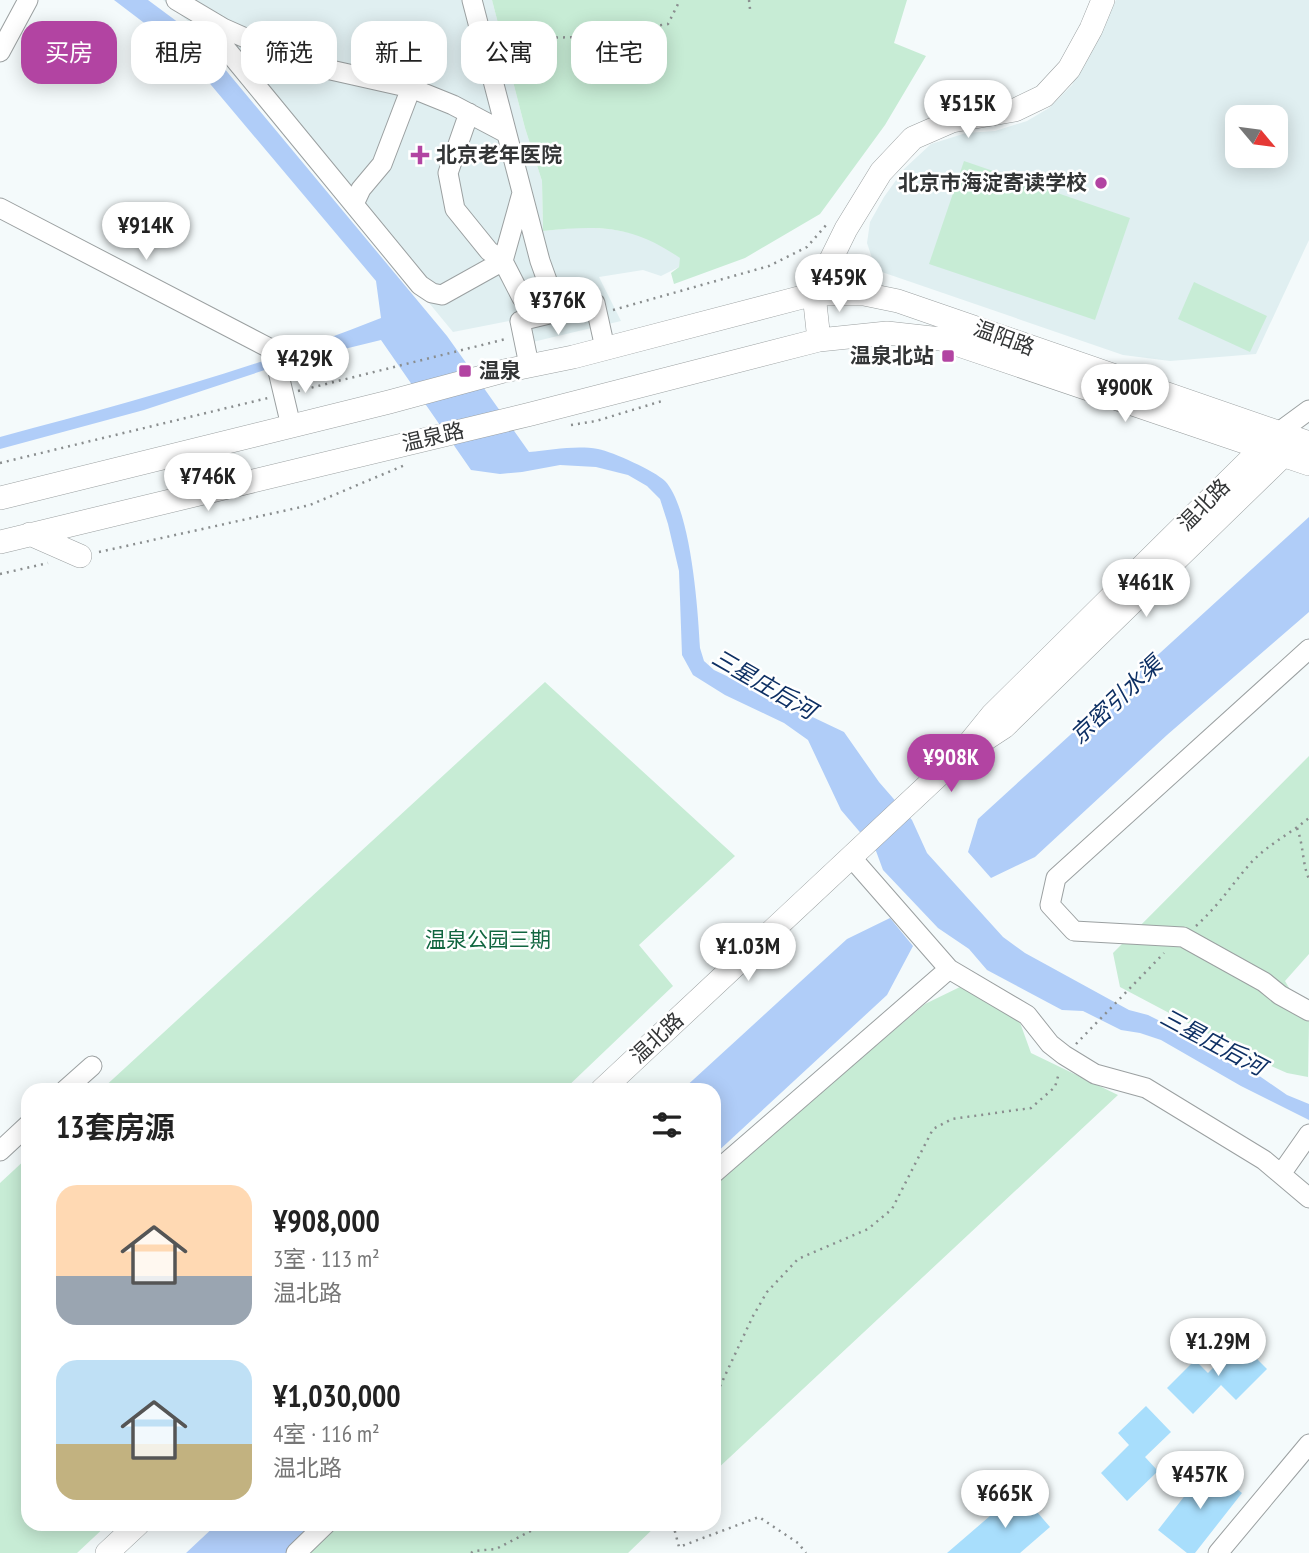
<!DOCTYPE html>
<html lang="zh">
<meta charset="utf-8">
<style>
body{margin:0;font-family:"PT Sans Narrow","Noto Sans SC",sans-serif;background:#f6f6f6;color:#222;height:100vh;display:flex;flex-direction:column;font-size:26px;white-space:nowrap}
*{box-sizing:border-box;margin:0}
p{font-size:23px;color:#767676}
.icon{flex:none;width:38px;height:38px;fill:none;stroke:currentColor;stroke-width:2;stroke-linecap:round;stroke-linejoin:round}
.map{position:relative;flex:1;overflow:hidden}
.panel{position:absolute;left:21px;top:1083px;width:700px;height:448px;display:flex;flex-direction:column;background:#fff;border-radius:21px;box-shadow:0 4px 18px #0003}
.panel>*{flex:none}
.hud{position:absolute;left:21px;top:21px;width:700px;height:63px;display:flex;gap:14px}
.needle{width:46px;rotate:119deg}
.tools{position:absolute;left:1225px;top:105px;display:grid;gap:14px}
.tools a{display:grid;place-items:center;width:63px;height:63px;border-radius:14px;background:#fff;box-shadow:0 4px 18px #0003;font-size:35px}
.price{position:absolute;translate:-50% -60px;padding:0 16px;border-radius:24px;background:#fff;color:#222;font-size:23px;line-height:46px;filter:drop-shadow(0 2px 4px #0008)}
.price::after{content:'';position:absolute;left:50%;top:42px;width:21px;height:16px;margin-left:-10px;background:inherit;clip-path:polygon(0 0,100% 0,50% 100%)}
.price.selected{background:#b244a2;color:#fff}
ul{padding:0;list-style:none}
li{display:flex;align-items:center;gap:21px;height:175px;padding:0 35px}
li span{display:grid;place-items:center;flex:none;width:196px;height:140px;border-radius:21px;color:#555}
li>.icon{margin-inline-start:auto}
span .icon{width:84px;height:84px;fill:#fffc;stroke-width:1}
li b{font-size:30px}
h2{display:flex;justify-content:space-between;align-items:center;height:84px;padding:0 35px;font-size:30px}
.pill{padding:0 24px;border-radius:21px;background:#fff;box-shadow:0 4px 18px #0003;font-size:24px;line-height:63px}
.pill.selected{background:#b244a2;color:#fff}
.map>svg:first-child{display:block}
.built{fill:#e0eff1;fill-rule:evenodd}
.green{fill:#c7ecd5}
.water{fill:#b0cdf8}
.building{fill:#a8defc}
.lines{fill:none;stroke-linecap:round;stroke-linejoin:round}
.minor-casing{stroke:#9ba0a1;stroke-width:21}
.major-casing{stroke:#9ba0a1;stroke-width:24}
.path{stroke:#8a8e8f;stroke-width:2.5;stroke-dasharray:2 5;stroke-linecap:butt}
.minor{stroke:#fff;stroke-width:19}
.major{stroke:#fff;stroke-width:23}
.poi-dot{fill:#b244a2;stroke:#fff;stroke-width:2.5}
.labels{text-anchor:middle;stroke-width:5;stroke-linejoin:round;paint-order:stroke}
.poi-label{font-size:21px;font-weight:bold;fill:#333536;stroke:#fff;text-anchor:start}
.street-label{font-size:21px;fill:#333536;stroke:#fff}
.park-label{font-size:21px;fill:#116640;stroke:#fff}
.water-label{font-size:23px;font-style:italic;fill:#0e3064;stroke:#fff}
</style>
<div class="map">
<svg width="1309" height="1553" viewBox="0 0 1309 1553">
<rect width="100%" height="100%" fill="#f4fafb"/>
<path class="built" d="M 163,0 L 492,0 L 525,128 L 542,181 L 543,231 L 580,227 L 610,229 L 637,234 L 661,245 L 681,258 L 679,267 L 661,276 L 643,270 L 599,277 L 621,321 L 520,345 L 509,321 L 453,332 L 229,60 L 207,37 Z
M 1116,0 L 1309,0 L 1309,240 L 1256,354 L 1170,361 L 1123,355 L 876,270 L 867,243 L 870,222 L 884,197 L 904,169 L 931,144 L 966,133 L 995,131 L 1027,121 L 1049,108 L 1072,85 ZM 1237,117 L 1276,117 L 1276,156 L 1237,156 Z"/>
<path class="green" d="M 492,0 L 907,0 L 894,43 L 926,56 L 885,125 L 820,214 L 745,258 L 674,284 L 671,273 L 679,267 L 680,258 C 632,225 600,225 543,231 L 542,181 L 525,128 Z
M 964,161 L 1130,218 L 1095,320 L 929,264 Z
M 1194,282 L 1267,316 L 1250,352 L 1178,319 Z
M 545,682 L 735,856 L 639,945 L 673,986 L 564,1090 L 101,1090 Z
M 1309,756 L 1309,954 L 1285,981 L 1309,1022 L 1308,1077 L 1287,1073 L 1260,1061 L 1120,987 L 1113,953 Z
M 964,985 L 1018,1017 L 1031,1053 L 1118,1095 L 714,1472 L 714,1183 L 925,1004 Z
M 28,1157 L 28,1524 L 108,1524 L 77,1553 L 0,1553 L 0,1183 Z
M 340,1524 L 658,1524 L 628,1553 L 310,1553 Z"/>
<path class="water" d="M 114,0 L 148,0 L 179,23 L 209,50 L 447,336 L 529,452 C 551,450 576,445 598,449 C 613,452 655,471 665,481 C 691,509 698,609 700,648 L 704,661 L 714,670 L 844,732 L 879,782 L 912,820 L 927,853 L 1003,937 L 1025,953 L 1129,1010 L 1148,1015 L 1178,1030 L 1258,1075 L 1287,1095 L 1309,1104 L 1309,1120 L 1241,1086 L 1161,1040 L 1140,1033 L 1121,1030 L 1083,1011 L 1062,1010 L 987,970 L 969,949 L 938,928 L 883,870 L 876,851 L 841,810 L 808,740 L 784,723 L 725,695 L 693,675 L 682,655 L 679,571 L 668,524 L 660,499 L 647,486 L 628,475 L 596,467 L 560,465 L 522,472 L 500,474 L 471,470 L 381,340 L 283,364 L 144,410 L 0,449 L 0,437 C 128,403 257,368 381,318 L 376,281 L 185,54 Z
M 1309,517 L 1309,612 L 1167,735 L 1035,857 L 991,878 L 968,852 L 978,819 Z
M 890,918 L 913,946 L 887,995 L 714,1155 L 714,1090 L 682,1090 L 847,939 Z
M 217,1524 L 318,1524 L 288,1553 L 186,1553 Z"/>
<path class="building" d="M 1239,1341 L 1267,1369 L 1236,1400 L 1221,1385 L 1193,1414 L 1167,1388 L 1195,1360 L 1208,1373 Z
M 1146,1406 L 1171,1432 L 1145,1457 L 1158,1471 L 1127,1501 L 1101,1473 L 1129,1445 L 1118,1433 Z
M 1208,1466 L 1242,1493 L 1195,1553 L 1187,1553 L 1158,1530 Z
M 1019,1491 L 1050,1527 L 1020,1553 L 947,1553 Z"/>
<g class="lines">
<defs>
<path id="minor" d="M 176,0 L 223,28 L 304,64 L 411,88 L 453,105 L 506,133
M 472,0 L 540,261 L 558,311
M 210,21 L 227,50 L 420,285 L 432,293 L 442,295 L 503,261 L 522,193
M 0,52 L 28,0
M 469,113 L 448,173 L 455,209 L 489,251 L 503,261 L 522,298 L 550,289
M 354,204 L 361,189 L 382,164 L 411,88
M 0,208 L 273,350 L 291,426
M 529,365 L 520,321 L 595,303 L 605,348
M 1279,432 L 1309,410
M 1309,649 L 1056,878 L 1050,905 L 1074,931 L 1183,937 L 1264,982 L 1280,995 L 1309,1011
M 851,857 L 949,969 L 1027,1015 L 1050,1044 L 1064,1055 L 1095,1074 L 1146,1088 L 1264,1160 L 1309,1198
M 65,1090 L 92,1066
M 0,1151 L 28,1125
M 714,1173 L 949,969
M 1281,1174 L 1309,1134
M 296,1553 L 326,1524
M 1218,1553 L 1309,1444"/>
<path id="major" d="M 819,340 L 814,294 L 846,229 L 881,172 L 913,138 L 952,121 L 1015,110 L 1044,96 L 1069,69 L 1091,29 L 1103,0
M 0,498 L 389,402 L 504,371 L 573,357 L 814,294 L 864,294 L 898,301 L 1309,443
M 30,534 L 80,556
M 0,542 L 531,414 L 819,340 L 887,333 L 941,339 L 1309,464
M 975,746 L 1004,727 L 1291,448
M 602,1090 L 958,757 L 992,715 L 1269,441
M 107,1553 L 138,1524"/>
</defs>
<use href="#minor" class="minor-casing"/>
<use href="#major" class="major-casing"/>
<path class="path" d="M 749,0 L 750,9
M 500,39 L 579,37 L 668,24 L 680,0
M 613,310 L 769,266 L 807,247 L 827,224
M 298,391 L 506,339
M 571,425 L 596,421 L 662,401
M 0,463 L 268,398
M 99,552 L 310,505 L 405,465
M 0,574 L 48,563
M 1297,828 C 1304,847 1302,863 1309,879
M 1196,926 C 1219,905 1230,887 1249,865 C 1265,846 1290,834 1309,818
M 1076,1044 L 1164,953
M 714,1399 L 753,1316 L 767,1292 L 798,1259 L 868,1229 L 892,1209 L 933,1129 L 952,1119 L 1031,1108 L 1055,1087 L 1059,1073
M 673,1524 L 679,1547 L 759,1517 L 798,1543 L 806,1553
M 471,1553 L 474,1551 L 496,1549 L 544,1524"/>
<use href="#minor" class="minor"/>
<use href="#major" class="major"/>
</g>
<g class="poi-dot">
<path d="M416.5 144.5h7v7h7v7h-7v7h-7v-7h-7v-7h7z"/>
<circle cx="1101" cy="183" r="7"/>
<rect x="941" y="349" width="14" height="14" rx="3.5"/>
<rect x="458" y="364" width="14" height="14" rx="3.5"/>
</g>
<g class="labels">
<g class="poi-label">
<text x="436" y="162">北京老年医院</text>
<text x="1087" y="190" text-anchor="end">北京市海淀寄读学校</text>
<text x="934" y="363" text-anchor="end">温泉北站</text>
<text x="479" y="378">温泉</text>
</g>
<g class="street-label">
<text transform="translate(1004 338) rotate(20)" y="7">温阳路</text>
<text transform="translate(433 437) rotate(-13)" y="7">温泉路</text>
<text transform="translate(1204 505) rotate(-45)" y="7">温北路</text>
<text transform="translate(657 1038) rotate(-43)" y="7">温北路</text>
</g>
<g class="park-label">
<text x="488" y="947">温泉公园三期</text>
</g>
<g class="water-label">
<text transform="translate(764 684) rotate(30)" y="8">三星庄后河</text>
<text transform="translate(1116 700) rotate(-43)" y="8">京密引水渠</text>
<text transform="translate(1213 1042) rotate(28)" y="8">三星庄后河</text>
</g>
</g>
</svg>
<div class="tools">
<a><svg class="needle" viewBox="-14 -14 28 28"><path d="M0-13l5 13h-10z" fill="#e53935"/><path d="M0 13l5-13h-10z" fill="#767676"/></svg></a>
</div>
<b class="price" style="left:968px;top:140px">¥515K</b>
<b class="price" style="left:146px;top:262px">¥914K</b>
<b class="price" style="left:839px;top:314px">¥459K</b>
<b class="price" style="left:558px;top:337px">¥376K</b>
<b class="price" style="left:305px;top:395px">¥429K</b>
<b class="price" style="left:1125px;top:424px">¥900K</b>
<b class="price" style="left:208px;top:513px">¥746K</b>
<b class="price" style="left:1146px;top:619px">¥461K</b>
<b class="price selected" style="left:951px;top:794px">¥908K</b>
<b class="price" style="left:748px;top:983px">¥1.03M</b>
<b class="price" style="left:1218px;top:1378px">¥1.29M</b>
<b class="price" style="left:1200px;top:1511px">¥457K</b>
<b class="price" style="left:1005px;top:1530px">¥665K</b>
<div class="hud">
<a class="pill selected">买房</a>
<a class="pill">租房</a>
<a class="pill">筛选</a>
<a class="pill">新上</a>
<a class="pill">公寓</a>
<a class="pill">住宅</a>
</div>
<section class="panel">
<h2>13套房源<svg class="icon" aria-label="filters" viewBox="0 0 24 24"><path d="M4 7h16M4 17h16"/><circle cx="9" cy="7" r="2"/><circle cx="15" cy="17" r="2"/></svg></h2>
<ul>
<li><span style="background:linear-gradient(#ffd9b3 65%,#9aa5b1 0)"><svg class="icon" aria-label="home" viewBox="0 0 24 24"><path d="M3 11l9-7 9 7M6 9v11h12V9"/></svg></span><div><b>¥908,000</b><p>3室 · 113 m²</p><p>温北路</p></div></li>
<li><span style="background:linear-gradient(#bfe0f5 60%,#c2b280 0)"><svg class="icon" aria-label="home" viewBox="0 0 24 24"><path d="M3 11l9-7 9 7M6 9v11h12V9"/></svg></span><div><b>¥1,030,000</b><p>4室 · 116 m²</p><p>温北路</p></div></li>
</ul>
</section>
</div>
